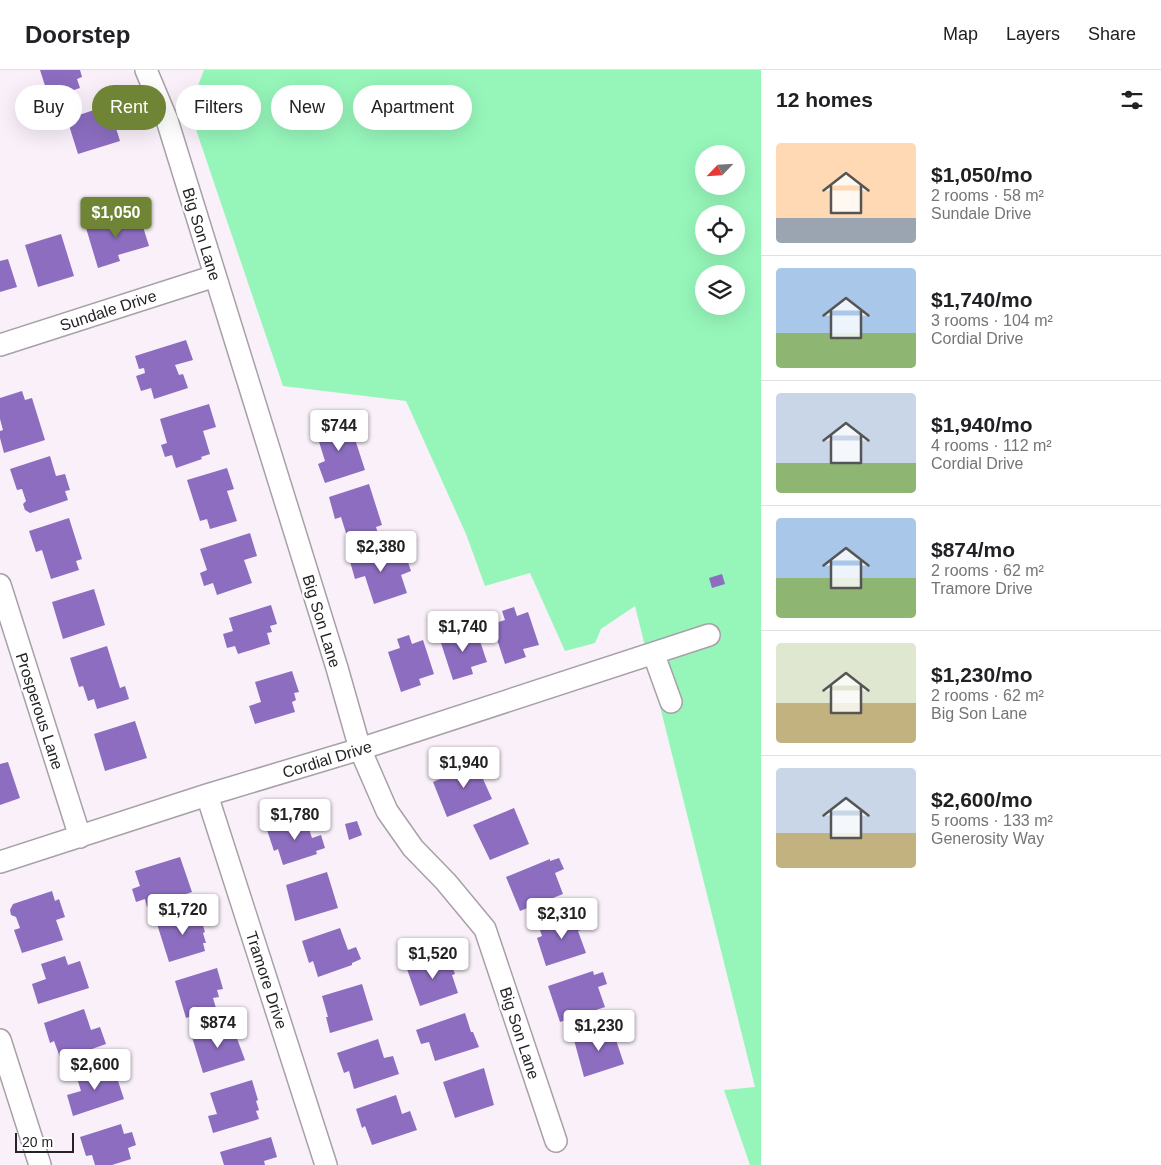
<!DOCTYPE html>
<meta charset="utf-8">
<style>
body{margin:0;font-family:Arial,sans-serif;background:#f6f6f6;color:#202124;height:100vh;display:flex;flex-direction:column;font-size:19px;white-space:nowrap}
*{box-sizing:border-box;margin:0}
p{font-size:16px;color:#757577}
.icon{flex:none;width:28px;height:28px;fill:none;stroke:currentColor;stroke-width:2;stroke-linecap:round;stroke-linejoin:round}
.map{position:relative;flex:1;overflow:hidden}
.drawer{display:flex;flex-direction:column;background:#fff;width:400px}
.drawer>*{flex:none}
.guide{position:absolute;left:15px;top:15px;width:475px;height:45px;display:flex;gap:10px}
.needle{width:32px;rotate:245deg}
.buttons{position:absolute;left:695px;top:75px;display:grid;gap:10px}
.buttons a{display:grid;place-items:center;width:50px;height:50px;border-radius:50%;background:#fff;box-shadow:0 5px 20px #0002;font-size:25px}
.scale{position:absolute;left:15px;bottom:12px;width:59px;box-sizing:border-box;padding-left:5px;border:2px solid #262326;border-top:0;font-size:14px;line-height:18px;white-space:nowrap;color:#262326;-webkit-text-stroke:4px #fff;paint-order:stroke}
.price{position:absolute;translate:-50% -42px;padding:0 11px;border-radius:5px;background:#fff;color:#222;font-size:16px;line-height:32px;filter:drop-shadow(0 1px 2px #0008)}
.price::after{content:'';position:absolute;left:50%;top:30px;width:15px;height:11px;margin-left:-8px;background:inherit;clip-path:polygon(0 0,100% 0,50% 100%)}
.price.current{background:#708435;color:#fff}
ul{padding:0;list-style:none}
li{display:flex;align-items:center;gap:15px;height:125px;padding:0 15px}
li+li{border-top:1px solid #e0e0e0}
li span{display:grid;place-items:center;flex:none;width:140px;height:100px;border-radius:5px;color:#555}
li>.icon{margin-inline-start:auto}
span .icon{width:60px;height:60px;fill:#fffc;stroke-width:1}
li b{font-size:21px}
h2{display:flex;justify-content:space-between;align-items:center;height:60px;padding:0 15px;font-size:21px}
.tag{padding:0 18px;border-radius:22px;background:#fff;box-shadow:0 5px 20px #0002;font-size:18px;line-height:45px}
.tag.current{background:#708435;color:#fff}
header{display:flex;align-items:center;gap:30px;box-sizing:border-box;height:70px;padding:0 25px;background:#fff;border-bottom:1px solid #e0e0e0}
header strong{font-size:24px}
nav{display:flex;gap:28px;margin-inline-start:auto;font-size:18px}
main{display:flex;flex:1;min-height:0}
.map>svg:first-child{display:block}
.green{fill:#96f6ba;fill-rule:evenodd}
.building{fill:#8c6dc0}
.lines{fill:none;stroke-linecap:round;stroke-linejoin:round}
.minor-casing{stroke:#a8a0a8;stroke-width:24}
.minor{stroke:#fff;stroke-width:21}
.labels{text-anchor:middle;stroke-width:4.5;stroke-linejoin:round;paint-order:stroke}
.street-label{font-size:16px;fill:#262326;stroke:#fff}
</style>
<header>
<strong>Doorstep</strong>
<nav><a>Map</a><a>Layers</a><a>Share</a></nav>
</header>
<main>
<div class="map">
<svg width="761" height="1095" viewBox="0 0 761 1095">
<rect width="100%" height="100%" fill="#f9f0fa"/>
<path class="green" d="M 204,0 L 761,0 L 761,1095 L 750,1095 L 724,1020 L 755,1017 L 635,536 L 601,559 L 595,573 L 565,581 L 530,503 L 485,516 L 466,464 L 406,331 L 283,316 L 189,39 ZM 704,84 L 736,84 L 736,116 L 704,116 ZM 704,144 L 736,144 L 736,176 L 704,176 ZM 704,204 L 736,204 L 736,236 L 704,236 Z"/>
<path class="building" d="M 40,0 L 80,0 L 82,7 L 77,9 L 80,18 L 49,28 Z
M 109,35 L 120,71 L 78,84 L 67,49 Z
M 128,145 L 129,150 L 140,147 L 149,176 L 118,185 L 120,191 L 98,198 L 86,158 Z
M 61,164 L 74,206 L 38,217 L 25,175 Z
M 8,189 L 17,217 L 0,222 L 0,191 Z
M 186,270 L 193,290 L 175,295 L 179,305 L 183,304 L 188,318 L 154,329 L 151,318 L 141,321 L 136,306 L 145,303 L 144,298 L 139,299 L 135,286 Z
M 22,321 L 25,330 L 32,328 L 45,370 L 4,383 L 0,368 L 0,361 L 3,360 L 0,349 L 0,328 Z
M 209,334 L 216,357 L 203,361 L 210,384 L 201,387 L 202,389 L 176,398 L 172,385 L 165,387 L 161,375 L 167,373 L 160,349 Z
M 343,351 L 346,362 L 352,360 L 365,400 L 325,413 L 318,394 L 325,391 L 315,359 Z
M 50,386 L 56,406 L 65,404 L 70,420 L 65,421 L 68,430 L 30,443 L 25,440 L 23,434 L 26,431 L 22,419 L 17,420 L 10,399 Z
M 227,398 L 234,419 L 227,421 L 237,451 L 210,459 L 207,449 L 200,451 L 187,410 Z
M 369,414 L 382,455 L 376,457 L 379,467 L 350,476 L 341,447 L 335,449 L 329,427 Z
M 69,448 L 82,489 L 76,491 L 79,500 L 51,509 L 42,480 L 36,482 L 29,461 Z
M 250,463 L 257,486 L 244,490 L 252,513 L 217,525 L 213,513 L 204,516 L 200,503 L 207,500 L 200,479 Z
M 390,475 L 396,493 L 407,489 L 411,501 L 401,505 L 407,523 L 374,534 L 365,506 L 355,509 L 349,488 Z
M 722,504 L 725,514 L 712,518 L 709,508 Z
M 94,519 L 105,555 L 63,569 L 52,532 Z
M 271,535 L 277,554 L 270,556 L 272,562 L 267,563 L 270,574 L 238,584 L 235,576 L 227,578 L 223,564 L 233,561 L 229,548 Z
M 514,537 L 517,546 L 528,542 L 539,575 L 523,579 L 526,587 L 505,594 L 492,554 L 505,550 L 502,541 Z
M 476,559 L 487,592 L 471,597 L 473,604 L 453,610 L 440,570 Z
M 409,565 L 412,574 L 423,570 L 434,604 L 419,609 L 421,615 L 401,622 L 388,582 L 400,578 L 397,569 Z
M 107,576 L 120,618 L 125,616 L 129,629 L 97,639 L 94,629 L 88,631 L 83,616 L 79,617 L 70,588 Z
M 292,601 L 299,622 L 294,623 L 296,630 L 292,632 L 295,642 L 255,654 L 249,636 L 261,632 L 255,612 Z
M 135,651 L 147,688 L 105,701 L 94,664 Z
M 8,692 L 20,728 L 0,735 L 0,694 Z
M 486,693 L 491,705 L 483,709 L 492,729 L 447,747 L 433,712 L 477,694 L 477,696 Z
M 514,738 L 529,774 L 490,790 L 473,755 Z
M 305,747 L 312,768 L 321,765 L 325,778 L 316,781 L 317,784 L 283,795 L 278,779 L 274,781 L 267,760 Z
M 357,751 L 362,765 L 349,770 L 345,754 Z
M 180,787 L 192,822 L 147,837 L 145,829 L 136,832 L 132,819 L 140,816 L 135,801 Z
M 559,788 L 564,799 L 555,803 L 563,824 L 520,841 L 506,807 L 550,789 L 550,791 Z
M 327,802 L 338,838 L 295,851 L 286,815 Z
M 52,821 L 55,831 L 59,829 L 65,847 L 56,850 L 63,870 L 22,883 L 14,860 L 20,858 L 16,847 L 11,845 L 10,840 L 13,834 Z
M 197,842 L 199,843 L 205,862 L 203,863 L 206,873 L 203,873 L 205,881 L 169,892 L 157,854 Z
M 573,846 L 574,849 L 582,846 L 586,858 L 578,861 L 586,883 L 546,896 L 537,868 L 542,866 L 539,857 Z
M 340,858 L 348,880 L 356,877 L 361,889 L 352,893 L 352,895 L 318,907 L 313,891 L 309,893 L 302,871 Z
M 448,885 L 455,904 L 452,905 L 458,923 L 420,936 L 407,899 Z
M 65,886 L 68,895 L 80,891 L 89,918 L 38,934 L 32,914 L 46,909 L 41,894 Z
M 217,898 L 223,919 L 217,920 L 219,927 L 213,928 L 216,938 L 186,948 L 175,911 Z
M 593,901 L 594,905 L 603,902 L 607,914 L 598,917 L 605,937 L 560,952 L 548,916 Z
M 362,914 L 373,950 L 330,963 L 326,947 L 328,947 L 322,926 Z
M 84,939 L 91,960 L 100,957 L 106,974 L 61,990 L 54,971 L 50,973 L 44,953 Z
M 465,943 L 471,962 L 473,962 L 479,977 L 435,991 L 429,972 L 421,974 L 416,960 Z
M 232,955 L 245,990 L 203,1003 L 192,967 Z
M 612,958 L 624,994 L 584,1007 L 574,970 Z
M 378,969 L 384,988 L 393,986 L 399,1004 L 354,1019 L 349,1001 L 344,1003 L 337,983 Z
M 101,997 L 103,1005 L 115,1002 L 124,1029 L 73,1046 L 67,1025 L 81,1021 L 76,1005 Z
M 484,998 L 494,1035 L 455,1048 L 443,1012 Z
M 252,1010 L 258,1030 L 256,1031 L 259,1040 L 256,1041 L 259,1049 L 213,1063 L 208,1046 L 217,1044 L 210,1023 Z
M 396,1025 L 402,1044 L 410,1041 L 417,1060 L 372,1075 L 365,1056 L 362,1058 L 356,1039 Z
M 121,1054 L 124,1064 L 132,1062 L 136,1075 L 128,1078 L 131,1089 L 112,1095 L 95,1095 L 92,1085 L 86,1086 L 80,1067 Z
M 271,1067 L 277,1087 L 264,1091 L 265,1095 L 224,1095 L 220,1082 Z"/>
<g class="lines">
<defs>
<path id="minor" d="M 146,0 L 167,50 L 189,121 L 337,598 L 360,679 L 387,741 L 413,778 L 446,812 L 485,859 L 556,1071
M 0,275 L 215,206
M 0,515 L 80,767
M 654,585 L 671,632
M 207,725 L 326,1095
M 0,792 L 207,725 L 360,679 L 709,565
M 0,970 L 40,1095"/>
</defs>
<use href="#minor" class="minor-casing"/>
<use href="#minor" class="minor"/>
</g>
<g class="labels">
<g class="street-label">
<text transform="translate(202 164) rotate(73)" y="6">Big Son Lane</text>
<text transform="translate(108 240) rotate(-18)" y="6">Sundale Drive</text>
<text transform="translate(322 551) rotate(73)" y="6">Big Son Lane</text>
<text transform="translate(40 641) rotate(72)" y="6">Prosperous Lane</text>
<text transform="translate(327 689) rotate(-17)" y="6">Cordial Drive</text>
<text transform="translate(267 910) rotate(72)" y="6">Tramore Drive</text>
<text transform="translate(520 963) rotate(72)" y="6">Big Son Lane</text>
</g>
</g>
</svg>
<div class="buttons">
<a><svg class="needle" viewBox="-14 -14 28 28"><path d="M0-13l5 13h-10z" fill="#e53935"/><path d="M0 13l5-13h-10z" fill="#757577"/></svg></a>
<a><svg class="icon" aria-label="locate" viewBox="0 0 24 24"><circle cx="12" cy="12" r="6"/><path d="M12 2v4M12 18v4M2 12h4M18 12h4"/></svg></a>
<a><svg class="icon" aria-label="layers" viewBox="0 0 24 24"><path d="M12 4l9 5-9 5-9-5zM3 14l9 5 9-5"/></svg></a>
</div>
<div class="scale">20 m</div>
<b class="price current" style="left:116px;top:169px">$1,050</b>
<b class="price" style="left:339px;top:382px">$744</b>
<b class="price" style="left:381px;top:503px">$2,380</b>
<b class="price" style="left:463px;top:583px">$1,740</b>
<b class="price" style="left:464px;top:719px">$1,940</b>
<b class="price" style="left:295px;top:771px">$1,780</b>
<b class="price" style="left:183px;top:866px">$1,720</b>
<b class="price" style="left:562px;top:870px">$2,310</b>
<b class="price" style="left:433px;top:910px">$1,520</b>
<b class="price" style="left:218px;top:979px">$874</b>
<b class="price" style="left:599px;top:982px">$1,230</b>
<b class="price" style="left:95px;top:1021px">$2,600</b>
<div class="guide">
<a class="tag">Buy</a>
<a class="tag current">Rent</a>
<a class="tag">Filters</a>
<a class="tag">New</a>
<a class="tag">Apartment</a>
</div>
</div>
<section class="drawer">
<h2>12 homes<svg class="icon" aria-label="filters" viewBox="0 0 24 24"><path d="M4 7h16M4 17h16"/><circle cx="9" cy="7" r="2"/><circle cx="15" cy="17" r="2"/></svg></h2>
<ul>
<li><span style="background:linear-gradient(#ffd9b3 75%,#9aa5b1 0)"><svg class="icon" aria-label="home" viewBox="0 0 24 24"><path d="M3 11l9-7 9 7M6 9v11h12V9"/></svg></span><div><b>$1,050/mo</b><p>2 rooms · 58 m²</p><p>Sundale Drive</p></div></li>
<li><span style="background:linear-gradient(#a9c7e8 65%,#8fb573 0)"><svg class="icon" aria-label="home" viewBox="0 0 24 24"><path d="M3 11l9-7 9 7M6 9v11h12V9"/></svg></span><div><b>$1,740/mo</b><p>3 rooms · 104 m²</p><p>Cordial Drive</p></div></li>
<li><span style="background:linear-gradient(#c9d6e8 70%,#8fb573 0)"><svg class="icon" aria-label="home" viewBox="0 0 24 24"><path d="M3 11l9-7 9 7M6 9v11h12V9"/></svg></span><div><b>$1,940/mo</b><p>4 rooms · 112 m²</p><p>Cordial Drive</p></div></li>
<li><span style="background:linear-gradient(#a9c7e8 60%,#8fb573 0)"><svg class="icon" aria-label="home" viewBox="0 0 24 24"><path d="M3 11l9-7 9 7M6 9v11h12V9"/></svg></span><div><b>$874/mo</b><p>2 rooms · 62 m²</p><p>Tramore Drive</p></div></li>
<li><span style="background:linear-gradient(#dfe7d0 60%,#c2b280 0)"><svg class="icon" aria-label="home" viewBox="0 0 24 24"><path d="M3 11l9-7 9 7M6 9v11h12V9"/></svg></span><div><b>$1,230/mo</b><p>2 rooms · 62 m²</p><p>Big Son Lane</p></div></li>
<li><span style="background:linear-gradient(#c9d6e8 65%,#c2b280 0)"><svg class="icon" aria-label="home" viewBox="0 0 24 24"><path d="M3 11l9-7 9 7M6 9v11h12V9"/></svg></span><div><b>$2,600/mo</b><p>5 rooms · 133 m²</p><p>Generosity Way</p></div></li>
</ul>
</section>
</main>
